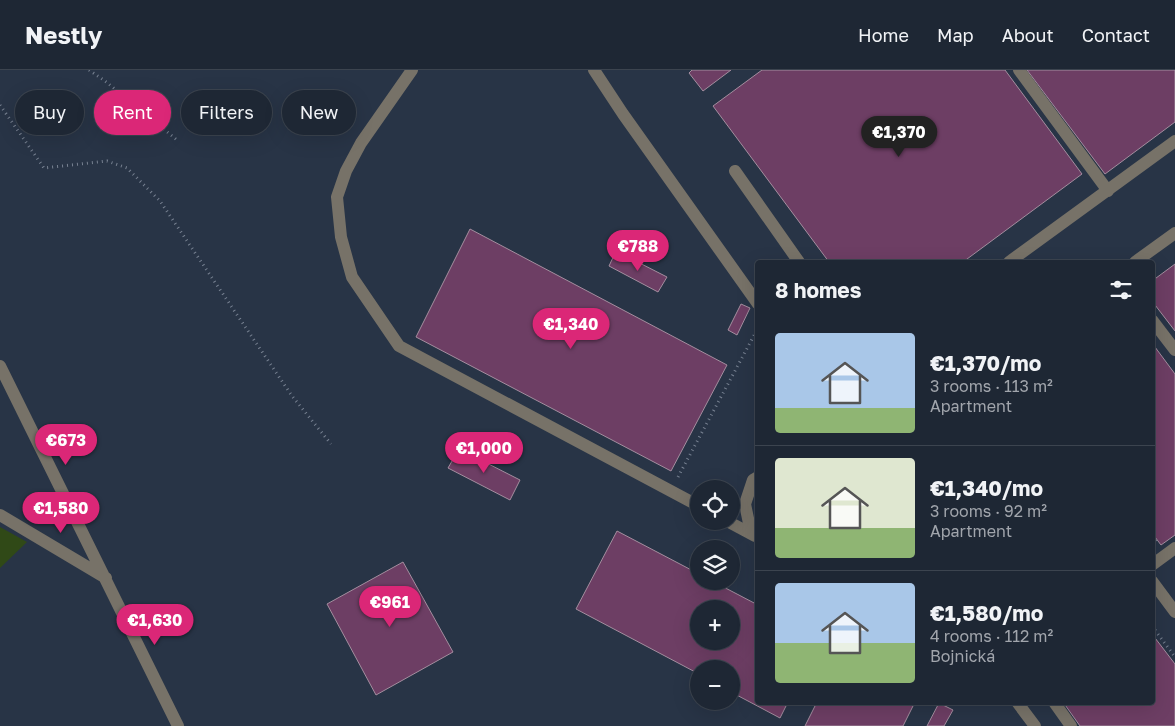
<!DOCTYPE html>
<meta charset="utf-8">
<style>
body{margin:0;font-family:"Golos Text",sans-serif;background:#2b3340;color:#f1f3f6;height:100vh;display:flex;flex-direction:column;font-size:19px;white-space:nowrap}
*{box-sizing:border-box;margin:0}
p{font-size:16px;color:#a1a5ac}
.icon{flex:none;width:28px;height:28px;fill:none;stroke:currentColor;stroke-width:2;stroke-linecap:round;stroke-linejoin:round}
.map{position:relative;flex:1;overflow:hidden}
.drawer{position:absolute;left:755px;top:190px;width:400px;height:445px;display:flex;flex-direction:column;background:#1e2734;border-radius:5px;box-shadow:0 5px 20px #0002,0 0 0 1px #3c444f}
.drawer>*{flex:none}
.hud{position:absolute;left:15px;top:20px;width:475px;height:45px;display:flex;gap:10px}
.fabs{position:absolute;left:690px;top:410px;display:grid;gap:10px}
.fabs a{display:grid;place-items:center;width:50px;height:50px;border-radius:50%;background:#1e2734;box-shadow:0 5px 20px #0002,0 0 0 1px #3c444f;font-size:25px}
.price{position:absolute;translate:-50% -42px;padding:0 11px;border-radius:18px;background:#db2777;color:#fff;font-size:16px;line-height:32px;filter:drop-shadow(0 1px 2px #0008)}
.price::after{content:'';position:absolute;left:50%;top:30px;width:15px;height:11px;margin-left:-8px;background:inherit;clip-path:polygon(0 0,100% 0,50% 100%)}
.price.current{background:#222;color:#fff}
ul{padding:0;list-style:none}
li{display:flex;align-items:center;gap:15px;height:125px;padding:0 20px}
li+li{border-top:1px solid #3c444f}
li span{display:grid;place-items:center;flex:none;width:140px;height:100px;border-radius:5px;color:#555}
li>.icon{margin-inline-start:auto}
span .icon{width:60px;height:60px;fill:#fffc;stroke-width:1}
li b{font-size:21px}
h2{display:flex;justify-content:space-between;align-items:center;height:60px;padding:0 20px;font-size:21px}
.tag{padding:0 18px;border-radius:22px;background:#1e2734;box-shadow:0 5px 20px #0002,0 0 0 1px #3c444f;font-size:18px;line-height:45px}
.tag.current{background:#db2777;color:#fff}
header{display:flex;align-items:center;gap:30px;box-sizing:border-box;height:70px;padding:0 25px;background:#1e2734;border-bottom:1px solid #3c444f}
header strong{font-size:24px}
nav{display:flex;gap:28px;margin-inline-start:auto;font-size:18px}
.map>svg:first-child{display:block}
.green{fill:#304917}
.building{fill:#6d3e64;stroke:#a48e9f;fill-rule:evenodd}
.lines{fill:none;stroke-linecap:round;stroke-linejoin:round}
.path{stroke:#788292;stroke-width:3;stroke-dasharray:1 4;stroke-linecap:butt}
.minor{stroke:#777268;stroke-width:12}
</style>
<header>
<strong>Nestly</strong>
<nav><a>Home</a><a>Map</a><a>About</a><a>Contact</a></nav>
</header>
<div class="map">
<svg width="1175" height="656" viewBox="0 0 1175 656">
<rect width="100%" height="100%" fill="#283446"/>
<path class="green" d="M 0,457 L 27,472 L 0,498 Z"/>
<path class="building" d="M 692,0 L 731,0 L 703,21 L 689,3 Z
M 762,0 L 1005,0 L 1082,104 L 963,192 L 829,192 L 713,36 Z
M 1027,0 L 1175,0 L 1175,52 L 1105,104 Z
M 470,159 L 727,295 L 671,401 L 416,267 Z
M 616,181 L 667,207 L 658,222 L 609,196 Z
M 1175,194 L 1175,261 L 1152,231 L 1152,211 Z
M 741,234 L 750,238 L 737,265 L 728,260 Z
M 1152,273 L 1175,304 L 1175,465 L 1161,475 L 1152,463 Z
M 459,379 L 520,410 L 510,430 L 448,398 Z
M 617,461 L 699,504 L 699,511 L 712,511 L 758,535 L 758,632 L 788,632 L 780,648 L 731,622 L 731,599 L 699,599 L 699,604 L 576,539 ZM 699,539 L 731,539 L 731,571 L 699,571 Z
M 403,492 L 453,582 L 376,625 L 327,534 Z
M 1152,564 L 1175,594 L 1175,656 L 1080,656 L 1063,632 L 1152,632 Z
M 817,632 L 915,632 L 903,656 L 805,656 Z
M 939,633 L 953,640 L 944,656 L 927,656 Z"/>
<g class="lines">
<path class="path" d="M 89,0 L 105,11 L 177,70
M 0,35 L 44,98 L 107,91 L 127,98 L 160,131 L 292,326 L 331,374
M 678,407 L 758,258
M 1152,467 L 1157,472
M 1152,556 L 1175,587"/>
<path class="minor" d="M 412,0 L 361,73 L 346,101 L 337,127 L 341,167 L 352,207 L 399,276 L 699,436
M 594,0 L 623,44 L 758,234
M 1019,0 L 1108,121
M 735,101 L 799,192
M 1009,192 L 1175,71
M 1135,192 L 1175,163
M 1152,250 L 1175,280
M 0,296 L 178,656
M 0,445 L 106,508
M 727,451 L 755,466
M 751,463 L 745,434 L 753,410 L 758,407
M 1152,495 L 1175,478
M 1152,511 L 1175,542
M 1017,632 L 1035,656
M 1054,632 L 1071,656"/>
</g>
</svg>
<div class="fabs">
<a><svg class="icon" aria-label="locate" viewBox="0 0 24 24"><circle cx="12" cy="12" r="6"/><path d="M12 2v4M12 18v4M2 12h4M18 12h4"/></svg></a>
<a><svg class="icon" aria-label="layers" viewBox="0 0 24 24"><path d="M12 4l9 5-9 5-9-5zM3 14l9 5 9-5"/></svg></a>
<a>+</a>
<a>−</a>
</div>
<b class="price current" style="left:899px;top:88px">€1,370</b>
<b class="price" style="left:638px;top:202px">€788</b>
<b class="price" style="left:571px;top:280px">€1,340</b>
<b class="price" style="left:66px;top:396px">€673</b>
<b class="price" style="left:484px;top:404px">€1,000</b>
<b class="price" style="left:61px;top:464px">€1,580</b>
<b class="price" style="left:390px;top:558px">€961</b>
<b class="price" style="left:155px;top:576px">€1,630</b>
<div class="hud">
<a class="tag">Buy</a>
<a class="tag current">Rent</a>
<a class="tag">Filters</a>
<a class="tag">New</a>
</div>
<section class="drawer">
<h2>8 homes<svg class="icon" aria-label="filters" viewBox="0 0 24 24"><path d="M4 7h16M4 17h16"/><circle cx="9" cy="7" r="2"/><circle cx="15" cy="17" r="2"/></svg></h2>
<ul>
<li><span style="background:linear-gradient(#a9c7e8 75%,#8fb573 0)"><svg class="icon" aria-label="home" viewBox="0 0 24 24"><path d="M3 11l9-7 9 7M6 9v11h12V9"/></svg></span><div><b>€1,370/mo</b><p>3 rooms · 113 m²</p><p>Apartment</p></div></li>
<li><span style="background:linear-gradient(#dfe7d0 70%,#8fb573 0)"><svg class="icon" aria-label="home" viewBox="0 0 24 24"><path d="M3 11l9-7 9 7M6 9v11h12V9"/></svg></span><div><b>€1,340/mo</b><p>3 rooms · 92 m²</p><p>Apartment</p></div></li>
<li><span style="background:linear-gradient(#a9c7e8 60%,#8fb573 0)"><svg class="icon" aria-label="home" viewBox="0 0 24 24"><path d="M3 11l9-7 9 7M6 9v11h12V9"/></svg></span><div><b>€1,580/mo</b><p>4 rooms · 112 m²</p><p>Bojnická</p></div></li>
</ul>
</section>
</div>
